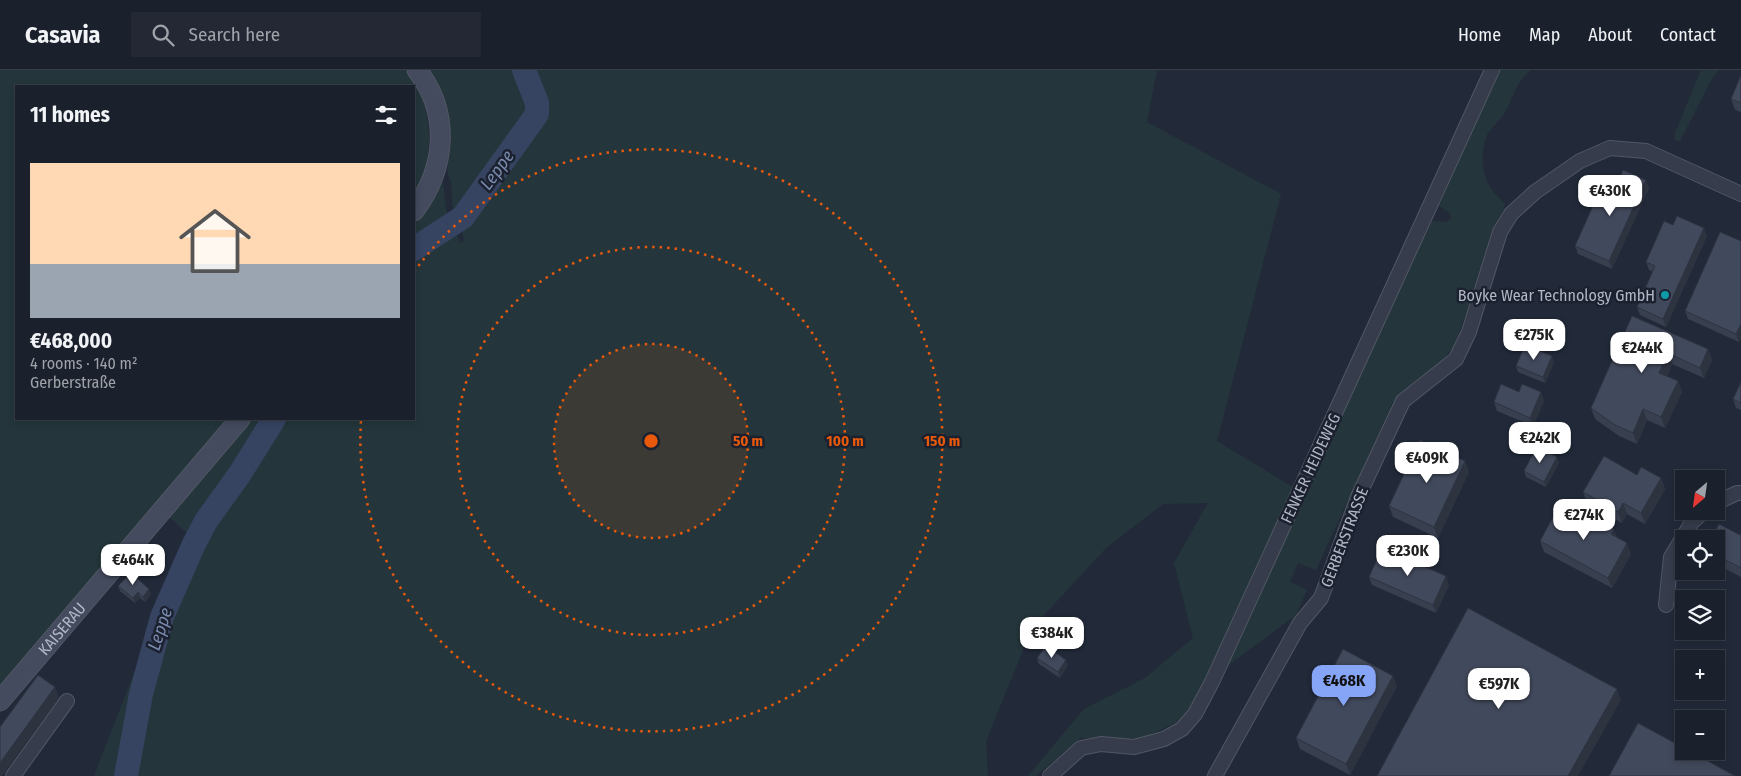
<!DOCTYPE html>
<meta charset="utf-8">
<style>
body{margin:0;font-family:"Fira Sans Condensed",sans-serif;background:#232834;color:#f1f3f6;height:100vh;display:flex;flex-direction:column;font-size:19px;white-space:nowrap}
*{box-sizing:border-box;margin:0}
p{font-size:16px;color:#9fa3a9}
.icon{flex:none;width:28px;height:28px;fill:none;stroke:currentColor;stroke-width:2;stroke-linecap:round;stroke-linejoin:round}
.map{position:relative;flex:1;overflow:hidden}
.details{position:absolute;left:15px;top:15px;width:400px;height:335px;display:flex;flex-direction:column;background:#1a202c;border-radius:0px;box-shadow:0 2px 8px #0003,0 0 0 1px #383e48}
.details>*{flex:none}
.needle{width:32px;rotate:209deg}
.buttons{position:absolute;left:1675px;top:400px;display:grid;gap:10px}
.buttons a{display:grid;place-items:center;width:50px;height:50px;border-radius:0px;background:#1a202c;box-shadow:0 2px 8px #0003,0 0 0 1px #383e48;font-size:25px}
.price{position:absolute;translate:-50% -42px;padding:0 11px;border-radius:10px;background:#fff;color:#222;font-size:16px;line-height:32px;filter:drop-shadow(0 1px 2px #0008)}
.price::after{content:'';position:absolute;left:50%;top:30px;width:15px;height:11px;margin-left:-8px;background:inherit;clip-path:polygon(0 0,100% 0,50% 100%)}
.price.on{background:#86a5f6;color:#111}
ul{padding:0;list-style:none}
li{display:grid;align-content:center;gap:10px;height:265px;padding:0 15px}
li span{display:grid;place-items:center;height:155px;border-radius:0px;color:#555}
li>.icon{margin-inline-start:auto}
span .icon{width:90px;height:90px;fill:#fffc;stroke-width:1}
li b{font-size:21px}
h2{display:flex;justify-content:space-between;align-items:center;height:60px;padding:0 15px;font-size:21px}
header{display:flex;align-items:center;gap:30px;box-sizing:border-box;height:70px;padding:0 25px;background:#1a202c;border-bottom:1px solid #383e48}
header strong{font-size:24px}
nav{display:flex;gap:28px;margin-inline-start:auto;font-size:18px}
.search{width:350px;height:45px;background:#232834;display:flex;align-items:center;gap:12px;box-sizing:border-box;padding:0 18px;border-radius:0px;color:#9fa3a9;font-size:19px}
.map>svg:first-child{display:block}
.green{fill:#24363b}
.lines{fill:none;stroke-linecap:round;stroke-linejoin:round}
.river{stroke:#364361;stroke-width:24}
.minor-casing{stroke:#515765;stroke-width:16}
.secondary-casing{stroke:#515765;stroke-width:21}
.minor{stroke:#363c4b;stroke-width:14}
.secondary{stroke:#444b5e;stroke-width:19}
.wall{fill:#383f4f}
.shaded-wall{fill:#2e3340}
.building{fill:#41495c;stroke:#2e3340}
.ring{fill:none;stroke:#e8590c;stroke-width:2.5;stroke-dasharray:2.5 5}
.culture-dot{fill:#0f9aa8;stroke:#1b212f;stroke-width:2}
.labels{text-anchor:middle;stroke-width:5;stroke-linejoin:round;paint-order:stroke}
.poi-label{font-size:16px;fill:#b1b7c6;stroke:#1b212f;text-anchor:end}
.street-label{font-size:16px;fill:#b1b7c6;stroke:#1b212f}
.water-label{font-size:18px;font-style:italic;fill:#798aae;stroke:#1b212f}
.centre{fill:#e8590c;stroke:#1b212f;stroke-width:2.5}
.ring-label{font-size:15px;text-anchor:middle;font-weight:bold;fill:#e8590c;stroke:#1b212f;stroke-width:5;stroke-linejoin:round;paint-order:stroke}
</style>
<header>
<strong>Casavia</strong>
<div class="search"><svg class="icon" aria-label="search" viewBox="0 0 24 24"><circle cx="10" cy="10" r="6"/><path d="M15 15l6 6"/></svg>Search here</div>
<nav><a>Home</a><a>Map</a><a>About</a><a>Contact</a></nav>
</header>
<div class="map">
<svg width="1741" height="706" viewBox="0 0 1741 706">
<rect width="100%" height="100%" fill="#222a3a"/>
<path class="green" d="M 0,0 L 406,0 C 411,9 417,18 421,27 C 434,57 431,97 414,125 L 414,16 L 16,16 L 16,349 L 230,349 L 155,434 L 0,618 Z
M 428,0 L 1157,0 L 1147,52 L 1281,124 L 1217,371 L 1294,418 L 1208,610 L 1183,649 L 1144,668 L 1080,668 L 1036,706 L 1028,706 L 1084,639 L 1145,608 L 1193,568 L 1174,493 L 1208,433 L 1163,434 L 1107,477 L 1032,558 L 986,671 L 988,706 L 94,706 L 188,464 L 168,446 L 249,349 L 414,349 L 414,154 L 434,127 L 443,111 L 446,140 L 454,156 L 460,173 L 464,171 L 460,151 L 453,140 L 451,113 L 447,100 L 451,74 L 447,39 L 437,13 Z
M 1500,0 L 1531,0 C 1517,10 1513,28 1505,42 C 1500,51 1490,58 1486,67 C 1478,93 1483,117 1505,133 L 1504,138 L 1493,158 L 1468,238 L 1454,276 L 1445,287 L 1402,322 L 1392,334 L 1316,500 L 1298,493 L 1290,512 L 1307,520 L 1296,545 L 1226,597 L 1377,265 L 1432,151 L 1447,152 L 1451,148 L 1450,143 L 1439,136 L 1467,69 Z
M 1701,0 L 1718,0 L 1710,12 L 1680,71 L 1675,70 L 1675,63 Z"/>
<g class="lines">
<path class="river" d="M 414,179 L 463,147 L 537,44 L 537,33 L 524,0
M 126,706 L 141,624 L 162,547 L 193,476 L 206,451 L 239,405 L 274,349"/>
<defs>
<path id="minor" d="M 1716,433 L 1737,423 L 1741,423
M 1666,535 L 1671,487 L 1692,452 L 1704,441
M 13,706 L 67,631
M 1050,706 L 1081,678 L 1101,674 L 1134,677 L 1164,669 L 1182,659 L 1195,644 L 1212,612 L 1492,0
M 1215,706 L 1300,553 L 1321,528 L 1358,427 L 1403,331 L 1456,289 L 1469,262 L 1500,162 L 1511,144 L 1535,122 L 1580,91 L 1610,78 L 1646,81 L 1741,124"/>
<g id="secondary">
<path d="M 414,141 C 446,98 451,44 417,0"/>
<path id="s1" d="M 0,631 L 240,349"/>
</g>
</defs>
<use href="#minor" class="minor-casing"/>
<use href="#secondary" class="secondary-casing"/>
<use href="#minor" class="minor"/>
<use href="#secondary" class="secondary"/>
</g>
<path class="wall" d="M 1741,5 L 1741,42 L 1735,40 L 1731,29 Z
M 1649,118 L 1612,199 L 1578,184 L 1575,176 L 1612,125 Z
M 1673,155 L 1707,166 L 1666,257 L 1640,245 L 1637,237 L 1653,202 L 1649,200 L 1646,192 Z
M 1741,171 L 1741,268 L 1739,272 L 1688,249 L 1685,241 Z
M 1632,246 L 1708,279 L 1712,290 L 1704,308 L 1672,294 L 1667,306 L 1678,311 L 1682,322 L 1665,358 L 1647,350 L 1637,374 L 1619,366 L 1595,349 L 1591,338 Z
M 1554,292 L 1545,313 L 1518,302 L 1516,296 Z
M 1741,312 L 1741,340 L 1736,338 L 1733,329 Z
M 1519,322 L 1544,331 L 1533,356 L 1497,341 L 1494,332 Z
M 1559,393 L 1546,417 L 1526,407 L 1524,401 Z
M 1469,402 L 1438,468 L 1393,447 L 1389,436 Z
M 1637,405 L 1661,408 L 1665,419 L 1645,454 L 1627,444 L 1622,453 L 1587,433 L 1583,422 Z
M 1741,463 L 1741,507 L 1716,494 L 1716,469 L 1740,465 Z
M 1617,467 L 1631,484 L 1612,518 L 1544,482 L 1540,471 Z
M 1369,507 L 1449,515 L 1436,543 L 1372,515 Z
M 118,516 L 151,524 L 145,532 L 140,528 L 135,533 L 120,521 Z
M 1037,588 L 1068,595 L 1060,608 L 1039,594 Z
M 1397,616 L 1350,705 L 1300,679 L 1296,668 Z"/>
<path class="shaded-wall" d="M 1646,110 L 1649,118 L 1612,199 L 1609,191 Z
M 1704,158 L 1707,166 L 1666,257 L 1663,249 Z
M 1741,254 L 1741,268 L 1739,272 L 1736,264 Z
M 1708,279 L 1712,290 L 1704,308 L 1700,298 Z
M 1668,283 L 1672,294 L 1663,314 L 1659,303 Z
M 1552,286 L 1554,292 L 1545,313 L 1543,307 Z
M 1678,311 L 1682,322 L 1665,358 L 1661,347 Z
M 1541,322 L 1544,331 L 1533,356 L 1530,348 Z
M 1643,339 L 1647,350 L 1637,374 L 1633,363 Z
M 1557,387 L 1559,393 L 1546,417 L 1544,412 Z
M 1465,391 L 1469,402 L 1438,468 L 1434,457 Z
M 1661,408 L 1665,419 L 1645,454 L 1641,443 Z
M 1623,433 L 1627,444 L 1622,453 L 1618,442 Z
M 1614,459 L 1618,470 L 1611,464 Z
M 1627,473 L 1631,484 L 1612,518 L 1608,508 Z
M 1446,506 L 1449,515 L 1436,543 L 1433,535 Z
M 149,519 L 151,524 L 145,532 L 143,527 Z
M 138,522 L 140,528 L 135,533 L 133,528 Z
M 1066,590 L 1068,595 L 1060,608 L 1058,602 Z
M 1393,606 L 1397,616 L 1350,705 L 1346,694 Z
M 55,617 L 59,628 L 2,706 L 0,706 L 0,693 Z
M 1617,619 L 1621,630 L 1578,706 L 1568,706 Z"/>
<path class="building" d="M 1741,5 L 1741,33 L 1731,29 Z
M 1623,100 L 1646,110 L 1609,191 L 1575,176 L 1600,120 L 1612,125 Z
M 1677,146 L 1704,158 L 1663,249 L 1637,237 L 1655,196 L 1646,192 L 1664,151 L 1673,155 Z
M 1720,162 L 1741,171 L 1741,254 L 1736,264 L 1685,241 Z
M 1632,246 L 1708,279 L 1700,298 L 1668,283 L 1659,303 L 1678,311 L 1661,347 L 1643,339 L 1633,363 L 1615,355 L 1591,338 Z
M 1525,275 L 1552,286 L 1543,307 L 1516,296 Z
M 1741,312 L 1741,333 L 1733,329 Z
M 1501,314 L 1519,322 L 1522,314 L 1541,322 L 1530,348 L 1494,332 Z
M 1420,370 L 1465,391 L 1434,457 L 1389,436 Z
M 1537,376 L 1557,387 L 1544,412 L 1524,401 Z
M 1604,386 L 1637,405 L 1641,397 L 1661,408 L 1641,443 L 1623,433 L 1618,442 L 1583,422 Z
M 1559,436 L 1589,452 L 1592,447 L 1614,459 L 1611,464 L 1627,473 L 1608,508 L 1540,471 Z
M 1719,454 L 1740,465 L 1741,463 L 1741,498 L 1716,485 L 1716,469 L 1711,469 Z
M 1382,478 L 1446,506 L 1433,535 L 1369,507 Z
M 131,503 L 149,519 L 143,527 L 138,522 L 133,528 L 118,516 Z
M 1468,538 L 1617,619 L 1568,706 L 1377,706 Z
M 1046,576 L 1066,590 L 1058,602 L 1037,588 Z
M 1343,579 L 1393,606 L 1346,694 L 1296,668 Z
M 38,605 L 55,617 L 0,693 L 0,657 Z
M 1638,653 L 1684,678 L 1684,681 L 1690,681 L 1735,706 L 1609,706 Z"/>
<circle cx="651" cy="371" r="97" fill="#e8590c" fill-opacity=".12"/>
<g class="ring">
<circle cx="651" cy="371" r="97"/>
<circle cx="651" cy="371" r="194"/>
<path d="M414 202A291 291 0 1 1 361 351"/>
</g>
<circle class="culture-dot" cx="1665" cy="225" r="5"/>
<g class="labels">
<g class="poi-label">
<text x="1655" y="231">Boyke Wear Technology GmbH</text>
</g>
<g class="street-label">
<text transform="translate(1310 398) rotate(-65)" y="6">FENKER HEIDEWEG</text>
<text transform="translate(1344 467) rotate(-69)" y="6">GERBERSTRASSE</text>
<text dy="6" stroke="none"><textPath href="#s1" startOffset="95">KAISERAU</textPath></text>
</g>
<g class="water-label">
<text transform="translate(497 100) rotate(-54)" y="6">Leppe</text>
<text transform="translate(160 559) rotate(-72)" y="6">Leppe</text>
</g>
</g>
<circle cx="651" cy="371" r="8" class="centre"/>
<g class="ring-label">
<text x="748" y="376">50 m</text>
<text x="845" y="376">100 m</text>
<text x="942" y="376">150 m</text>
</g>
</svg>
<div class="buttons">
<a><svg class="needle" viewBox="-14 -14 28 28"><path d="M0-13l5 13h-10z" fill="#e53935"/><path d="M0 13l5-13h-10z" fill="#9fa3a9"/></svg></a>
<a><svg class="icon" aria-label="locate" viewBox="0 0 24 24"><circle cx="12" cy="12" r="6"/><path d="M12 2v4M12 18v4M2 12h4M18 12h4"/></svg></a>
<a><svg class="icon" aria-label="layers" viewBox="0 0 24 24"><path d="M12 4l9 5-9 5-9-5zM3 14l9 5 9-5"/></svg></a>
<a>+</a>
<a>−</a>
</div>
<b class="price" style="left:1610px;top:147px">€430K</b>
<b class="price" style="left:1534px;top:291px">€275K</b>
<b class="price" style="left:1642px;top:304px">€244K</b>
<b class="price" style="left:1540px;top:394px">€242K</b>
<b class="price" style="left:1427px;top:414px">€409K</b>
<b class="price" style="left:1584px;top:471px">€274K</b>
<b class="price" style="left:1408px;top:507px">€230K</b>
<b class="price" style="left:133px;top:516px">€464K</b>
<b class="price" style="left:1052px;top:589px">€384K</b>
<b class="price on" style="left:1344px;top:637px">€468K</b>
<b class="price" style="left:1499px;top:640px">€597K</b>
<section class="details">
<h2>11 homes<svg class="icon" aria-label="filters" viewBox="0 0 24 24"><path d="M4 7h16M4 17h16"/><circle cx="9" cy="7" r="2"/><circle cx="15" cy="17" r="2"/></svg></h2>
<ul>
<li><span style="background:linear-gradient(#ffd9b3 65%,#9aa5b1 0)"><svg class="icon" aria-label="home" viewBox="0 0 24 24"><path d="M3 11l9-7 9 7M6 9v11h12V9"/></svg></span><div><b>€468,000</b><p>4 rooms · 140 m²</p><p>Gerberstraße</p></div></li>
</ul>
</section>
</div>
